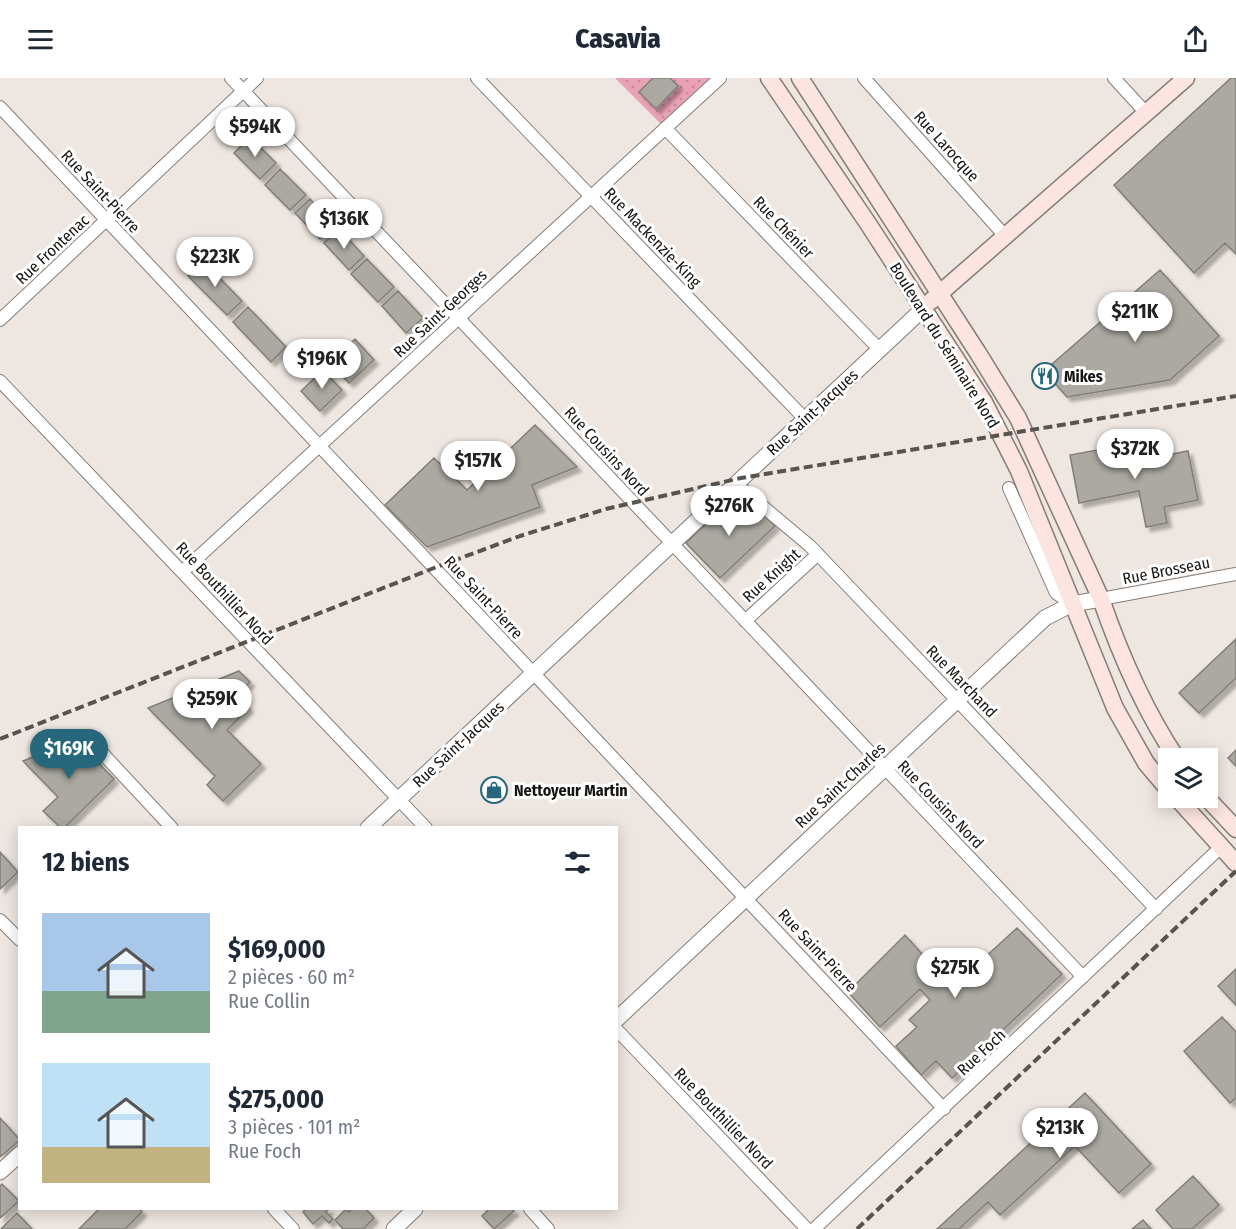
<!DOCTYPE html>
<html lang="fr">
<meta charset="utf-8">
<style>
body{margin:0;font-family:"Fira Sans Condensed",sans-serif;background:#f2f2f3;color:#1f2937;height:100vh;display:flex;flex-direction:column;font-size:22px;white-space:nowrap}
*{box-sizing:border-box;margin:0}
p{font-size:20px;color:#747a83}
.icon{flex:none;width:33px;height:33px;fill:none;stroke:currentColor;stroke-width:2;stroke-linecap:round;stroke-linejoin:round}
.map{position:relative;flex:1;overflow:hidden}
.drawer{position:absolute;left:18px;top:748px;width:600px;height:384px;display:flex;flex-direction:column;background:#fff;border-radius:0px;box-shadow:0 3px 15px #0003}
.drawer>*{flex:none}
.buttons{position:absolute;left:1158px;top:670px;display:grid;gap:12px}
.buttons a{display:grid;place-items:center;width:60px;height:60px;border-radius:0px;background:#fff;box-shadow:0 3px 15px #0003;font-size:30px}
.price{position:absolute;translate:-50% -51px;padding:0 14px;border-radius:21px;background:#fff;color:#222;font-size:20px;line-height:39px;filter:drop-shadow(0 2px 3px #0008)}
.price::after{content:'';position:absolute;left:50%;top:36px;width:18px;height:14px;margin-left:-9px;background:inherit;clip-path:polygon(0 0,100% 0,50% 100%)}
.price.active{background:#26677b;color:#fff}
ul{padding:0;list-style:none}
li{display:flex;align-items:center;gap:18px;height:150px;padding:0 24px}
li span{display:grid;place-items:center;flex:none;width:168px;height:120px;border-radius:0px;color:#555}
li>.icon{margin-inline-start:auto}
span .icon{width:72px;height:72px;fill:#fffc;stroke-width:1}
li b{font-size:26px}
h2{display:flex;justify-content:space-between;align-items:center;height:72px;padding:0 24px;font-size:26px}
header{display:flex;justify-content:space-between;align-items:center;height:78px;padding:0 24px;background:#fff;font-size:27px;font-weight:800}
.map>svg:first-child{display:block}
.grass{fill:url(#grass-dots)}
.building{fill:#aba9a1;stroke:#817f77;stroke-width:1.5;filter:url(#shadow)}
.lines{fill:none;stroke-linecap:round;stroke-linejoin:round}
.minor-casing{stroke:#847d77;stroke-width:14}
.tertiary-casing{stroke:#847d77;stroke-width:17}
.secondary-casing{stroke:#847d77;stroke-width:19}
.minor{stroke:#fff;stroke-width:12}
.tertiary{stroke:#fff;stroke-width:15}
.secondary{stroke:#fce5e0;stroke-width:16}
.rail{stroke:#57534f;stroke-width:4;stroke-dasharray:9 4.5;stroke-linecap:butt}
.labels{text-anchor:middle;stroke-width:6;stroke-linejoin:round;paint-order:stroke}
.street-label{font-size:16px;fill:#161411;stroke:#fff}
.poi-label{font-size:16px;font-weight:bold;fill:#161411;stroke:#fff;text-anchor:start}
</style>
<header><svg class="icon" aria-label="menu" viewBox="0 0 24 24"><path d="M4 6h16M4 12h16M4 18h16"/></svg>Casavia<svg class="icon" aria-label="share" viewBox="0 0 24 24"><path d="M12 15V3M7 8l5-5 5 5M5 13v7h14v-7"/></svg></header>
<div class="map">
<svg width="1236" height="1151" viewBox="0 0 1236 1151">
<defs>
<pattern id="grass-dots" width="8" height="8" patternUnits="userSpaceOnUse" patternTransform="scale(1.5)"><rect width="8" height="8" fill="#e9a1b6"/><path d="M2 2h.1M6 6h.1" fill="none" stroke="#c78a9b" stroke-width="1.8" stroke-linecap="round"/></pattern>
<filter id="shadow"><feDropShadow dx="4.5" dy="4.5" stdDeviation="1.5" flood-color="#0004"/></filter>
</defs>
<rect width="100%" height="100%" fill="#eee6e0"/>
<path class="grass" d="M 615,0 L 720,0 L 665,50 Z"/>
<path class="building" d="M 653,0 L 670,0 L 678,8 L 656,31 L 639,14 Z
M 1231,0 L 1236,0 L 1236,176 L 1225,165 L 1194,195 L 1114,107 Z
M 250,59 L 276,85 L 260,101 L 234,75 Z
M 280,91 L 306,117 L 290,132 L 265,107 Z
M 310,121 L 335,147 L 320,161 L 295,135 Z
M 339,151 L 364,178 L 349,192 L 324,165 Z
M 367,181 L 394,209 L 378,224 L 351,196 Z
M 203,183 L 242,223 L 227,237 L 188,198 Z
M 1160,192 L 1219,258 L 1170,302 L 1067,319 L 1044,293 Z
M 398,213 L 423,240 L 406,255 L 382,228 Z
M 248,229 L 286,269 L 271,284 L 233,244 Z
M 355,261 L 374,282 L 349,305 L 330,285 Z
M 323,292 L 342,312 L 320,333 L 301,313 Z
M 535,347 L 577,389 L 532,407 L 540,429 L 427,469 L 385,427 L 434,380 L 467,412 Z
M 1124,367 L 1128,385 L 1188,373 L 1198,422 L 1164,429 L 1167,445 L 1146,449 L 1139,413 L 1079,425 L 1070,377 Z
M 734,420 L 751,438 L 758,431 L 775,448 L 720,500 L 686,465 Z
M 1236,561 L 1236,600 L 1199,635 L 1179,615 Z
M 239,593 L 250,604 L 236,618 L 249,630 L 227,652 L 261,686 L 223,723 L 207,707 L 215,698 L 148,630 Z
M 75,661 L 114,701 L 64,750 L 61,750 L 43,733 L 58,719 L 23,683 Z
M 1236,672 L 1236,688 L 1228,680 Z
M 0,774 L 18,794 L 0,811 Z
M 1017,850 L 1062,896 L 952,1000 L 936,983 L 921,997 L 896,968 L 917,949 L 909,942 L 930,922 L 920,911 L 880,949 L 848,914 L 905,857 L 949,906 L 982,882 Z
M 1236,891 L 1236,927 L 1218,908 Z
M 1222,939 L 1236,954 L 1236,1020 L 1230,1025 L 1184,973 Z
M 1085,1015 L 1151,1086 L 1119,1115 L 1075,1068 L 1000,1137 L 988,1124 L 959,1151 L 937,1151 Z
M 0,1040 L 20,1062 L 0,1079 Z
M 1193,1098 L 1219,1127 L 1192,1151 L 1173,1151 L 1156,1132 Z
M 2,1106 L 19,1123 L 0,1140 L 0,1108 Z
M 99,1131 L 140,1131 L 142,1134 L 125,1151 L 79,1151 Z
M 306,1131 L 329,1131 L 326,1134 L 333,1141 L 329,1145 L 322,1138 L 313,1146 L 303,1134 Z
M 346,1131 L 349,1134 L 352,1131 L 366,1131 L 374,1140 L 363,1151 L 343,1151 L 335,1142 Z
M 489,1131 L 512,1131 L 514,1133 L 494,1151 L 482,1138 Z
M 17,1135 L 32,1151 L 1,1151 Z
M 1143,1142 L 1151,1151 L 1132,1151 Z"/>
<g class="lines">
<defs>
<path id="minor" d="M 231,0 L 1083,899
M 477,0 L 805,341
M 864,0 L 1005,158
M 1114,0 L 1146,35
M 0,29 L 944,1031
M 665,50 L 879,271
M 0,242 L 257,0
M 0,303 L 426,750
M 736,406 L 810,468 L 1156,831
M 1009,410 L 1056,515 L 1072,526
M 182,494 L 720,0
M 1101,521 L 1236,496
M 745,543 L 818,476
M 92,664 L 172,750
M 0,842 L 20,862
M 616,951 L 807,1151
M 274,1131 L 293,1151
M 530,1131 L 548,1151
M 814,1151 L 1221,769"/>
<path id="tertiary" d="M 368,750 L 924,230
M 616,942 L 1045,540 L 1072,526 L 1101,521
M 0,1094 L 20,1076
M 394,1151 L 415,1131"/>
<path id="secondary" d="M 769,0 L 867,144 L 984,324 L 1019,393 L 1115,630 L 1146,685 L 1168,711
M 800,0 L 978,275 L 1018,340 L 1101,521 C 1120,576 1145,633 1177,681
M 931,223 L 1186,0
M 1177,720 L 1236,785
M 1207,720 L 1236,751"/>
</defs>
<use href="#minor" class="minor-casing"/>
<use href="#tertiary" class="tertiary-casing"/>
<use href="#secondary" class="secondary-casing"/>
<use href="#minor" class="minor"/>
<use href="#tertiary" class="tertiary"/>
<use href="#secondary" class="secondary"/>
<path class="rail" d="M 0,661 L 434,490 L 520,458 L 606,431 L 741,400 L 1236,318
M 857,1151 L 1236,793"/>
</g>
<defs>
<symbol id="restaurant-ring" viewBox="-11 -11 22 22"><circle r="9.5" fill="#fff" stroke="#26677b" stroke-width="1.5"/><path d="M-5-6h1v4h1v-4h1v4h1v-4h1v5L-1.5 .5V6h-2V.5L-5-1ZM5-6V6H3V1.5H1.5Q1.5-4 5-6Z" fill="#26677b"/></symbol>
<symbol id="shop-ring" viewBox="-11 -11 22 22"><circle r="9.5" fill="#fff" stroke="#26677b" stroke-width="1.5"/><path d="M-5-2.5h2.3a2.7 3.5 0 0 1 5.4 0H5L5.5 6h-11ZM-1.5-2.5h3a1.5 2.3 0 0 0-3 0Z" fill="#26677b"/></symbol>
</defs>
<g fill-rule="evenodd">
<use href="#restaurant-ring" x="1030" y="283" width="30" height="30"/>
<use href="#shop-ring" x="479" y="697" width="30" height="30"/>
</g>
<g class="labels">
<g class="street-label">
<text transform="translate(947 68) rotate(48)" y="6">Rue Larocque</text>
<text transform="translate(101 113) rotate(47)" y="6">Rue Saint-Pierre</text>
<text transform="translate(784 149) rotate(46)" y="6">Rue Chénier</text>
<text transform="translate(653 159) rotate(46)" y="6">Rue Mackenzie-King</text>
<text transform="translate(52 171) rotate(-43)" y="6">Rue Frontenac</text>
<text transform="translate(440 235) rotate(-43)" y="6">Rue Saint-Georges</text>
<text transform="translate(945 267) rotate(58)" y="6">Boulevard du Séminaire Nord</text>
<text transform="translate(812 334) rotate(-43)" y="6">Rue Saint-Jacques</text>
<text transform="translate(607 373) rotate(47)" y="6">Rue Cousins Nord</text>
<text transform="translate(1166 492) rotate(-11)" y="6">Rue Brosseau</text>
<text transform="translate(771 497) rotate(-42)" y="6">Rue Knight</text>
<text transform="translate(225 515) rotate(47)" y="6">Rue Bouthillier Nord</text>
<text transform="translate(484 519) rotate(47)" y="6">Rue Saint-Pierre</text>
<text transform="translate(962 603) rotate(46)" y="6">Rue Marchand</text>
<text transform="translate(458 666) rotate(-43)" y="6">Rue Saint-Jacques</text>
<text transform="translate(840 707) rotate(-43)" y="6">Rue Saint-Charles</text>
<text transform="translate(941 726) rotate(46)" y="6">Rue Cousins Nord</text>
<text transform="translate(818 872) rotate(47)" y="6">Rue Saint-Pierre</text>
<text transform="translate(981 974) rotate(-43)" y="6">Rue Foch</text>
<text transform="translate(724 1040) rotate(46)" y="6">Rue Bouthillier Nord</text>
</g>
<g class="poi-label">
<text x="1064" y="304">Mikes</text>
<text x="514" y="718">Nettoyeur Martin</text>
</g>
</g>
</svg>
<div class="buttons">
<a><svg class="icon" aria-label="layers" viewBox="0 0 24 24"><path d="M12 4l9 5-9 5-9-5zM3 14l9 5 9-5"/></svg></a>
</div>
<b class="price" style="left:255px;top:80px">$594K</b>
<b class="price" style="left:344px;top:172px">$136K</b>
<b class="price" style="left:215px;top:210px">$223K</b>
<b class="price" style="left:1135px;top:265px">$211K</b>
<b class="price" style="left:322px;top:312px">$196K</b>
<b class="price" style="left:1135px;top:402px">$372K</b>
<b class="price" style="left:478px;top:414px">$157K</b>
<b class="price" style="left:729px;top:459px">$276K</b>
<b class="price" style="left:212px;top:652px">$259K</b>
<b class="price active" style="left:69px;top:702px">$169K</b>
<b class="price" style="left:955px;top:921px">$275K</b>
<b class="price" style="left:1060px;top:1081px">$213K</b>
<section class="drawer">
<h2>12 biens<svg class="icon" aria-label="filters" viewBox="0 0 24 24"><path d="M4 7h16M4 17h16"/><circle cx="9" cy="7" r="2"/><circle cx="15" cy="17" r="2"/></svg></h2>
<ul>
<li><span style="background:linear-gradient(#a9c7e8 65%,#7fa58c 0)"><svg class="icon" aria-label="home" viewBox="0 0 24 24"><path d="M3 11l9-7 9 7M6 9v11h12V9"/></svg></span><div><b>$169,000</b><p>2 pièces · 60 m²</p><p>Rue Collin</p></div></li>
<li><span style="background:linear-gradient(#bfe0f5 70%,#c2b280 0)"><svg class="icon" aria-label="home" viewBox="0 0 24 24"><path d="M3 11l9-7 9 7M6 9v11h12V9"/></svg></span><div><b>$275,000</b><p>3 pièces · 101 m²</p><p>Rue Foch</p></div></li>
</ul>
</section>
</div>
